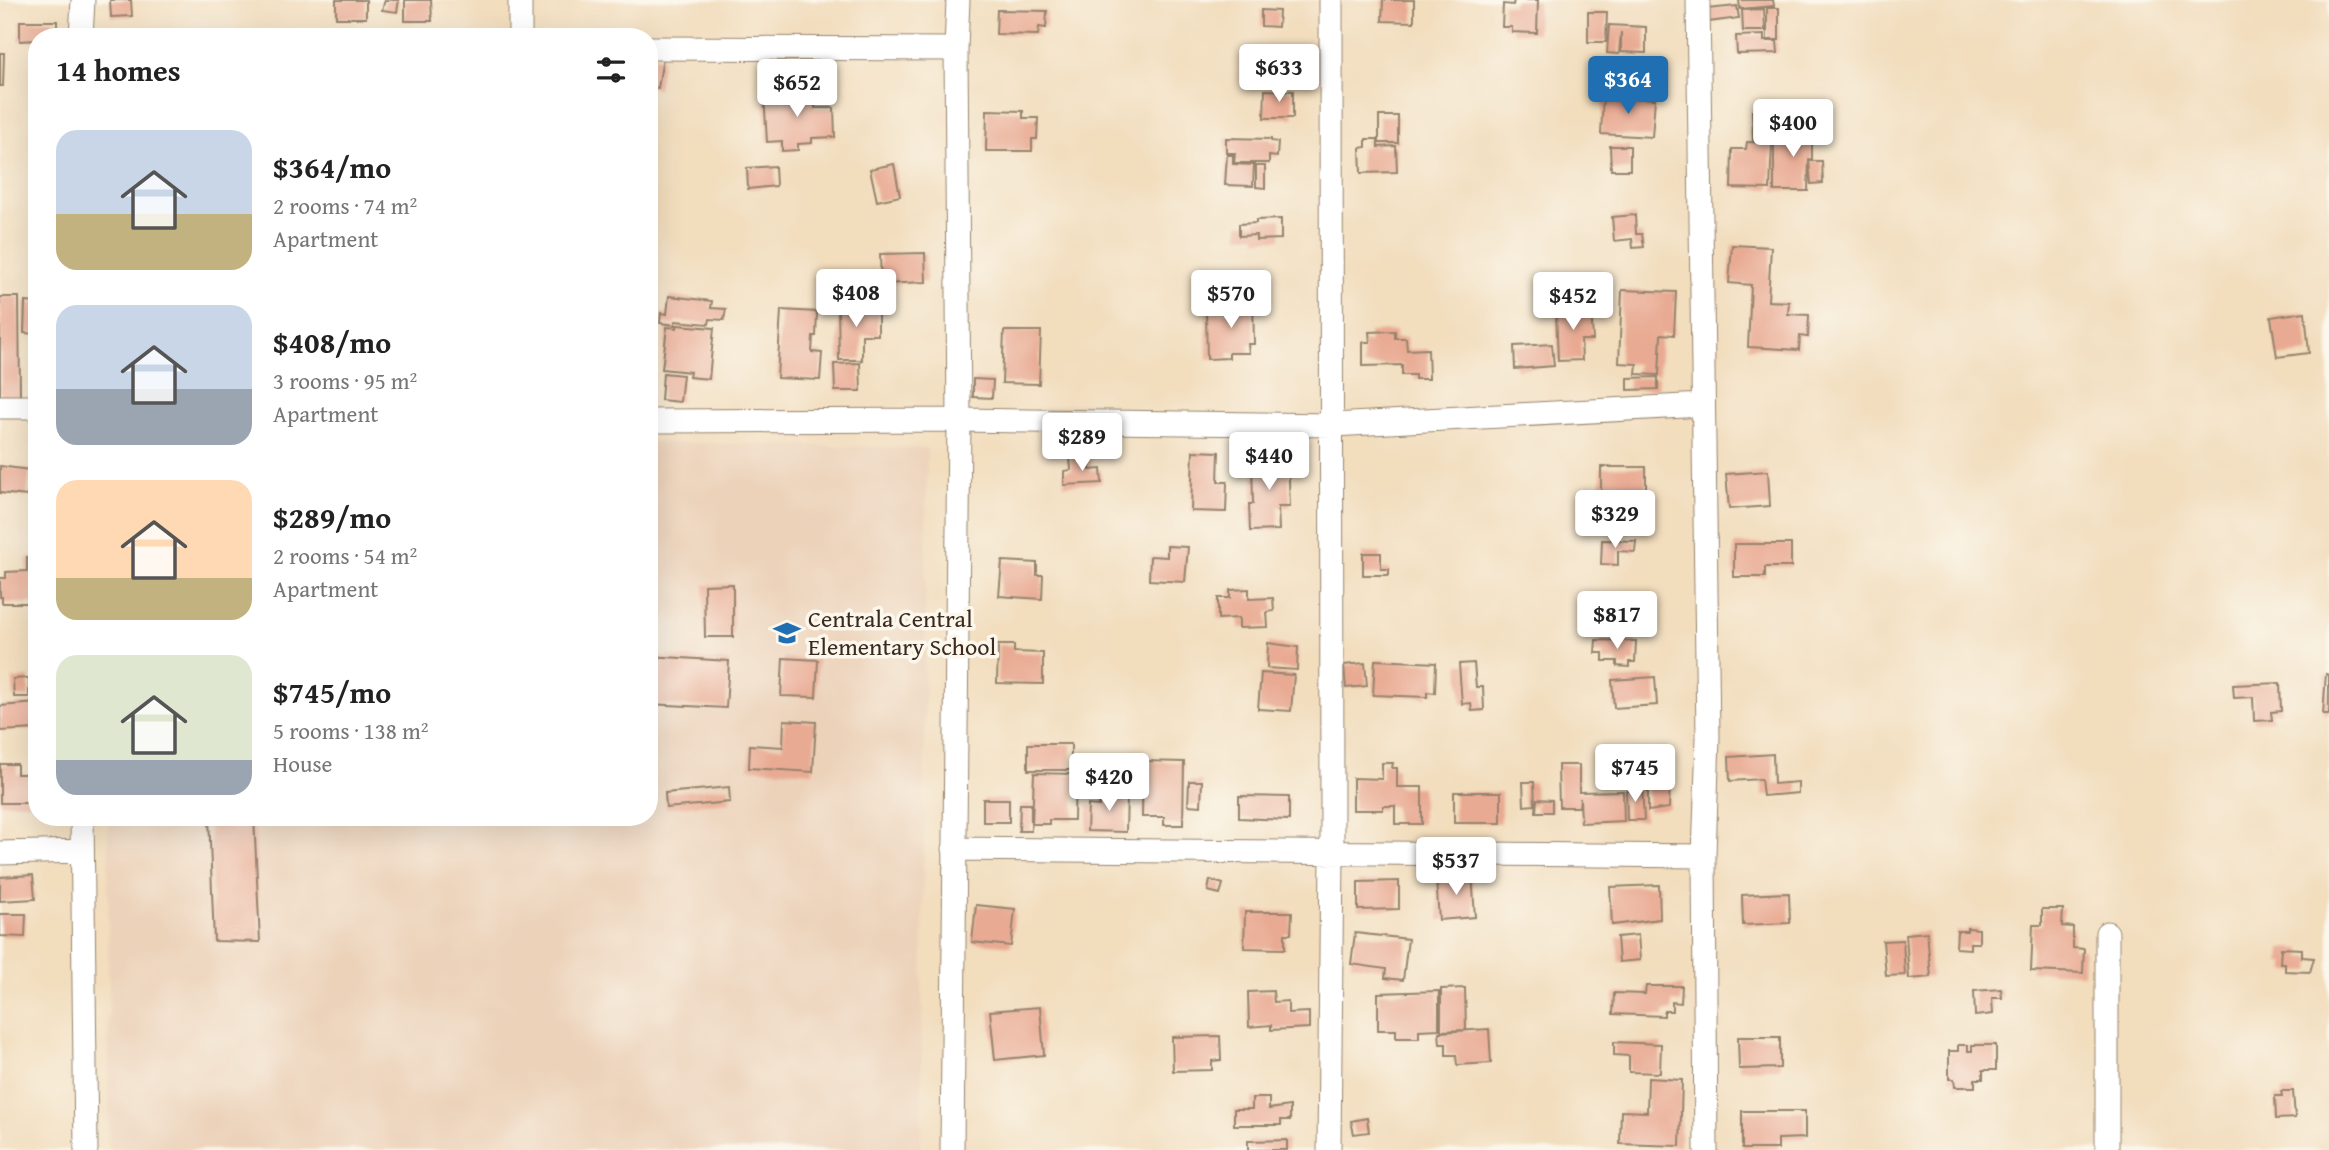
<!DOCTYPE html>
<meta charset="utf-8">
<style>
body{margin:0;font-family:"Gentium Book Plus",serif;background:#f2f2f2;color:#222;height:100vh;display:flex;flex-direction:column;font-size:26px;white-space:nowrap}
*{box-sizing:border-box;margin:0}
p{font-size:23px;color:#767676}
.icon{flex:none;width:38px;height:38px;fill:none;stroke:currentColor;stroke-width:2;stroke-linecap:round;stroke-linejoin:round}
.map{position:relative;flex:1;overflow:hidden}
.side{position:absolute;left:28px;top:28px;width:630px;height:798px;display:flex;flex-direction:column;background:#fff;border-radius:28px;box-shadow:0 7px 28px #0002}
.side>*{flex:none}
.price{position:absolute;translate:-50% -60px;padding:0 16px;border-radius:7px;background:#fff;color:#222;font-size:23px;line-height:46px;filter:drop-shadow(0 2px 4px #0008)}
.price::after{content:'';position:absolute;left:50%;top:42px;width:21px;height:16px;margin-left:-10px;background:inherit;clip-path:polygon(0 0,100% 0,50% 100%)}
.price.current{background:#1f6fb2;color:#fff}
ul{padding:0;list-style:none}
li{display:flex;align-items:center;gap:21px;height:175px;padding:0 28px}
li span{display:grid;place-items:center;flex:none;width:196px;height:140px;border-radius:21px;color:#555}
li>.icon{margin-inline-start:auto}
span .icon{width:84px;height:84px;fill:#fffc;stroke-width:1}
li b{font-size:30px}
h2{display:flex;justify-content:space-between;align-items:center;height:84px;padding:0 28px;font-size:30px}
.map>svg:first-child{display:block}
.built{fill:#ecd2b9}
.building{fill:#e9aa93}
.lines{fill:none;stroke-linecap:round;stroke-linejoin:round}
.minor-casing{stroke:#96846e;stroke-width:25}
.minor{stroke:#fff;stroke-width:23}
.labels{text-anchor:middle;stroke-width:7;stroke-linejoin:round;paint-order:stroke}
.poi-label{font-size:24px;fill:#3b2a1e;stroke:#fbf7ec;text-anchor:start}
</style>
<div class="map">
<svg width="2329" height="1150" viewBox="0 0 2329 1150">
<rect width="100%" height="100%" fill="#fbf7ec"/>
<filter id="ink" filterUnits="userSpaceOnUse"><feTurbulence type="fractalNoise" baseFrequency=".0143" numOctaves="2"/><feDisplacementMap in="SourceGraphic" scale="14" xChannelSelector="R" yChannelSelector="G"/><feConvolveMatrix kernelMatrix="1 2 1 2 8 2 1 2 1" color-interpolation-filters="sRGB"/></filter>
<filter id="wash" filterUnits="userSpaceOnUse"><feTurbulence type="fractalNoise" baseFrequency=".00686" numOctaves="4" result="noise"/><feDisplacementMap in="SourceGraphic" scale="28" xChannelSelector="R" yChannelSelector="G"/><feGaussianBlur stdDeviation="1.57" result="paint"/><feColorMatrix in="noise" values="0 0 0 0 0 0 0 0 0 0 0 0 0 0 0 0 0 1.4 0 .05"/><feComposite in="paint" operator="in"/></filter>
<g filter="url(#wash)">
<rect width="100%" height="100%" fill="#f2ddbd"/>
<path class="built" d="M 649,442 L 927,448 L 921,1150 L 109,1150 L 108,817 L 649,817 Z"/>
<g id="blocks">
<path class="building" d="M 110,0 L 131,0 L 132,16 L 111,17 Z
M 336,0 L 366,0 L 366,18 L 336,18 Z
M 385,0 L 399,0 L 397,12 L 382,10 Z
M 405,0 L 431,0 L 432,21 L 405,21 Z
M 1383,0 L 1414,0 L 1414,22 L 1382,21 Z
M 1514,0 L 1538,0 L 1537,33 L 1512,32 L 1512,27 L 1502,27 L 1503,4 L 1513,5 Z
M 1739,0 L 1773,0 L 1774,6 L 1740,9 Z
M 1737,6 L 1739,18 L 1708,22 L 1707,9 Z
M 1767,8 L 1779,8 L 1779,40 L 1767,40 Z
M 1764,9 L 1765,31 L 1743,31 L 1742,10 Z
M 997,10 L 1047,11 L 1046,28 L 1039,27 L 1038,35 L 996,34 Z
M 1261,10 L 1279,11 L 1278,27 L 1261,26 Z
M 1588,12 L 1607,12 L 1606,42 L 1588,42 Z
M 20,21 L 57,21 L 57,37 L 37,37 L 37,40 L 20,41 Z
M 1609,25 L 1646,27 L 1646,53 L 1621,52 L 1621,32 L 1619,54 L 1607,53 Z
M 1764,35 L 1764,41 L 1777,41 L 1778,53 L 1737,54 L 1736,36 Z
M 0,53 L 4,53 L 3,86 L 0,86 Z
M 649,56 L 663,58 L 658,88 L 649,87 Z
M 1265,90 L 1293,91 L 1293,118 L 1264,118 Z
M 815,91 L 815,108 L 834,108 L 835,137 L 812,138 L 812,143 L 798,144 L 798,150 L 782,151 L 782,141 L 767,142 L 764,94 Z
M 1603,96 L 1655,99 L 1652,137 L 1601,134 Z
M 987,110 L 1023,111 L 1023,118 L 1038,118 L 1037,139 L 1032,139 L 1032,151 L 986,151 Z
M 1778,110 L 1779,140 L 1753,141 L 1752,111 Z
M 1379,116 L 1398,116 L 1398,143 L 1379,143 Z
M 1780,127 L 1812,127 L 1812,160 L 1809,159 L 1808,191 L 1774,191 L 1774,142 L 1780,142 Z
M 1226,138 L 1271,139 L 1271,141 L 1278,142 L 1277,157 L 1269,156 L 1269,163 L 1234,163 L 1235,153 L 1226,153 Z
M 1366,139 L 1378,139 L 1378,147 L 1396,146 L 1397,172 L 1361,173 L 1360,148 L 1366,147 Z
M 1747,142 L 1772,143 L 1770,189 L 1731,188 L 1732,149 L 1746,149 Z
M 1610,146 L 1630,146 L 1630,170 L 1611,170 Z
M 1227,155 L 1233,155 L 1233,164 L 1254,165 L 1253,186 L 1225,185 Z
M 1809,161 L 1822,161 L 1823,183 L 1811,184 Z
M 894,164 L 900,196 L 877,201 L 870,169 Z
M 775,166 L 776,186 L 748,189 L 747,168 Z
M 1256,166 L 1265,166 L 1265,188 L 1256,187 Z
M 1635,215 L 1636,234 L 1642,234 L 1644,247 L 1633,248 L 1632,239 L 1614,241 L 1612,217 Z
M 1281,219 L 1281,239 L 1256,240 L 1256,235 L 1239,236 L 1239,224 L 1256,223 L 1256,220 Z
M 1732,245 L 1771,247 L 1768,301 L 1789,302 L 1788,314 L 1809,315 L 1808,337 L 1800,336 L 1799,350 L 1748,347 L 1751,285 L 1729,283 Z
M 925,253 L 926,282 L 881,284 L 880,254 Z
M 1622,290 L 1676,292 L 1674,335 L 1661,334 L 1659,375 L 1636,374 L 1637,364 L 1619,363 Z
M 669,296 L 712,301 L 711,308 L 726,309 L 724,320 L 710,319 L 709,324 L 675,321 L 675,325 L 660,323 L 661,313 L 667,314 Z
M 0,297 L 19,297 L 20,397 L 0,398 Z
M 1253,299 L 1254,344 L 1248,344 L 1249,353 L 1229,353 L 1229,358 L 1207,359 L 1206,313 L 1231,312 L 1230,300 Z
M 25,302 L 37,303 L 37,334 L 24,333 Z
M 878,304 L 878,335 L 862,335 L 862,360 L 839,360 L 838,305 Z
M 1591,308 L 1593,340 L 1581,340 L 1582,360 L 1558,361 L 1556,310 Z
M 781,310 L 817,312 L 816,336 L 813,336 L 812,352 L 822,353 L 820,380 L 777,378 Z
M 2305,312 L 2309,353 L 2277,357 L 2271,317 Z
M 677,325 L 714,328 L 709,379 L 689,377 L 690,372 L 662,369 L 667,327 L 677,328 Z
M 1004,331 L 1041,331 L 1039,384 L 1002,383 Z
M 1395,331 L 1395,338 L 1406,338 L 1407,350 L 1428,349 L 1429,379 L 1415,379 L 1415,375 L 1402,375 L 1402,365 L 1363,366 L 1363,342 L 1370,342 L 1369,332 Z
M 1552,344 L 1554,366 L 1515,369 L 1514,346 Z
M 860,363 L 861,391 L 835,391 L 834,364 Z
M 663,373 L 683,375 L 680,402 L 661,400 Z
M 1658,377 L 1658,389 L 1628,390 L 1628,378 Z
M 973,379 L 993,380 L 992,398 L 973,397 Z
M 1193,451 L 1219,452 L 1218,482 L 1227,482 L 1226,512 L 1191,511 Z
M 1288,455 L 1290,507 L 1278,507 L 1279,530 L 1250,531 L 1249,504 L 1253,504 L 1252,457 Z
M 1090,457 L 1090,470 L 1101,469 L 1102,483 L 1064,485 L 1064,471 L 1071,470 L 1070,458 Z
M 0,466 L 30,470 L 27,496 L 0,493 Z
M 1601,467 L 1646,467 L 1646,505 L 1601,506 Z
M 1768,471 L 1770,506 L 1729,509 L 1726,474 Z
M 1602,540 L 1636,541 L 1635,552 L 1618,551 L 1618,565 L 1601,564 Z
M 1734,544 L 1791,544 L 1791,567 L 1765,567 L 1765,577 L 1734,577 Z
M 1167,546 L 1188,547 L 1185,582 L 1149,580 L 1150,556 L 1167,557 Z
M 1363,553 L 1381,553 L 1381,569 L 1389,569 L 1389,575 L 1363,575 Z
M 27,557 L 37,557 L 37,603 L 2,603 L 2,597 L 0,597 L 0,578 L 6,578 L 6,572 L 27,571 Z
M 1002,561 L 1037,563 L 1037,575 L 1043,575 L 1042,599 L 999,596 Z
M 733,584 L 733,637 L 705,637 L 704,585 Z
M 1249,589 L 1249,599 L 1273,598 L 1274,611 L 1267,612 L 1268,627 L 1239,628 L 1239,618 L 1218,619 L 1218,598 L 1230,598 L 1230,590 Z
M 1596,640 L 1636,641 L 1635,662 L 1629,662 L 1629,667 L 1617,666 L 1617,661 L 1603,661 L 1603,653 L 1595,653 Z
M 1268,643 L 1298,647 L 1297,670 L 1267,668 Z
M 998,645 L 1014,645 L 1014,652 L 1043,653 L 1043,684 L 997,683 Z
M 649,656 L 729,661 L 726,708 L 649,704 Z
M 783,658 L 818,660 L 816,697 L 781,696 Z
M 1375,660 L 1436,663 L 1435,693 L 1427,692 L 1427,697 L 1373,695 Z
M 1365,663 L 1367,686 L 1346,688 L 1344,665 Z
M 1474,663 L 1476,687 L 1483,687 L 1484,710 L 1472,711 L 1471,703 L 1462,704 L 1459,664 Z
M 1261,673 L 1294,675 L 1291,711 L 1258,709 Z
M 2326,674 L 2329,675 L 2329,714 L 2323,714 Z
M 1655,677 L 1657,705 L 1614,708 L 1612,680 Z
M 29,678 L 29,697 L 14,697 L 13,679 Z
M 2280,683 L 2281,711 L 2271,712 L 2272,720 L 2254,721 L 2253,697 L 2234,698 L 2233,685 Z
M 37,703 L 37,729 L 0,731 L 0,706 Z
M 784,720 L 816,722 L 813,772 L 749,768 L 750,745 L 783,747 Z
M 1028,744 L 1071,744 L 1071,770 L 1028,770 Z
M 1773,754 L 1774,784 L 1798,782 L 1798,793 L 1763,796 L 1761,779 L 1730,781 L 1729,757 Z
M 1143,761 L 1184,762 L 1183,825 L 1164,825 L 1164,817 L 1142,817 Z
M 1382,763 L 1393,763 L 1392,768 L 1397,768 L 1397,787 L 1422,787 L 1422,824 L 1395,824 L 1395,806 L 1383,806 L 1383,810 L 1353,810 L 1353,778 L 1382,779 Z
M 0,764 L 17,764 L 17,774 L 30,774 L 30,803 L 0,803 Z
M 1558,765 L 1579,765 L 1579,792 L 1623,791 L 1624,821 L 1581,823 L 1580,798 L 1579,807 L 1559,807 Z
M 1034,773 L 1075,774 L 1074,820 L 1049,820 L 1049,824 L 1032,824 Z
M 1648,777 L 1670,778 L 1669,808 L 1648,811 Z
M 1189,781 L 1202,781 L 1201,806 L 1188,805 Z
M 1523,782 L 1534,782 L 1535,805 L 1524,806 Z
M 1642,786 L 1644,820 L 1627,820 L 1626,791 L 1634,791 L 1634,787 Z
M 729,787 L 730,802 L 666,808 L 665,793 Z
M 1100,792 L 1127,793 L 1126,832 L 1087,831 L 1088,805 L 1099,806 Z
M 1454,792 L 1501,792 L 1501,823 L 1454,823 Z
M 1239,796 L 1289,797 L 1289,820 L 1239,818 Z
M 983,799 L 1009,799 L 1009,822 L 983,822 Z
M 1537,799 L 1552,800 L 1552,812 L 1536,812 Z
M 1020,804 L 1031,804 L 1031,831 L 1019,831 Z
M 209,817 L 254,817 L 260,942 L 214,941 Z
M 1472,874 L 1475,917 L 1439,920 L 1436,877 Z
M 33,875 L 35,899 L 0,901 L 0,877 Z
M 1210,880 L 1223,884 L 1220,894 L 1208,891 Z
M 1399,881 L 1399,909 L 1358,910 L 1358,882 Z
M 1659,885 L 1660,919 L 1612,925 L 1610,887 Z
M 1789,893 L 1790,923 L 1743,925 L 1742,895 Z
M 976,905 L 1015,909 L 1011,946 L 972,942 Z
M 2042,909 L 2063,909 L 2062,926 L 2073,927 L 2073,948 L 2084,949 L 2083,973 L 2031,971 L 2033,925 L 2042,925 Z
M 1245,912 L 1292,912 L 1291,934 L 1285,934 L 1285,949 L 1244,948 Z
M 0,914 L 26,914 L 25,937 L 0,936 Z
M 1967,928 L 1979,929 L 1979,943 L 1970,943 L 1970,949 L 1956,948 L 1957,931 L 1967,931 Z
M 1927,932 L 1931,977 L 1909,979 L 1906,934 Z
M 1355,933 L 1408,939 L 1403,980 L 1385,978 L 1386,969 L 1351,964 Z
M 1638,935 L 1640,960 L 1619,962 L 1617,937 Z
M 1903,940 L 1905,975 L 1886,976 L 1883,941 Z
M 2281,948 L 2302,949 L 2302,957 L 2314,958 L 2310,972 L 2285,971 L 2285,963 L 2280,963 Z
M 1646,986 L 1682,986 L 1681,1003 L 1672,1002 L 1672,1011 L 1664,1011 L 1664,1016 L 1613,1014 L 1614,993 L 1645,994 Z
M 1465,988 L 1466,1030 L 1441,1031 L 1441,989 Z
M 2001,989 L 2002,998 L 1992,998 L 1993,1014 L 1975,1016 L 1974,991 Z
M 1273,991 L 1274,1002 L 1288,1001 L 1288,1013 L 1309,1012 L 1309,1028 L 1271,1030 L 1271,1025 L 1249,1027 L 1248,992 Z
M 1439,991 L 1439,1029 L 1419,1030 L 1419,1038 L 1396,1038 L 1396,1030 L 1378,1030 L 1378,993 Z
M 1040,1007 L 1044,1055 L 995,1060 L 990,1011 Z
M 1489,1029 L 1491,1063 L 1457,1065 L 1456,1055 L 1446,1055 L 1446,1044 L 1440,1044 L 1439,1032 Z
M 1220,1036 L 1221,1060 L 1212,1061 L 1212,1070 L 1173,1071 L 1172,1037 Z
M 1738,1037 L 1780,1037 L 1780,1068 L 1739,1069 Z
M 1614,1042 L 1661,1044 L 1660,1073 L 1629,1072 L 1629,1056 L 1614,1055 Z
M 1958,1045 L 1968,1045 L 1968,1051 L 1972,1051 L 1972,1045 L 1996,1045 L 1996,1070 L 1983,1070 L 1983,1079 L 1975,1079 L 1975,1087 L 1955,1087 L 1954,1079 L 1949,1079 L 1949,1051 L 1958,1051 Z
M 1648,1078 L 1682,1080 L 1680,1146 L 1620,1144 L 1621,1111 L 1647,1112 Z
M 2281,1091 L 2293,1091 L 2295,1118 L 2276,1119 L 2275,1096 L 2282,1096 Z
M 1252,1098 L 1269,1098 L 1269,1109 L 1290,1106 L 1290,1120 L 1281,1120 L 1281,1125 L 1234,1125 L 1234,1109 L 1252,1109 Z
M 1742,1111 L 1805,1111 L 1805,1138 L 1778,1139 L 1778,1149 L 1742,1149 Z
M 1367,1118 L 1369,1132 L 1354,1134 L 1351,1121 Z
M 1287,1140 L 1287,1150 L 1248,1150 L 1248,1141 Z"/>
</g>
</g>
<g filter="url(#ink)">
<use href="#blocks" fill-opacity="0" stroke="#96846e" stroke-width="2"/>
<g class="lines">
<defs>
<path id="minor" d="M 520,0 L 520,37
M 1698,0 L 1708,737 L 1704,856 L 1706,1150
M 81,37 L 83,0
M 649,48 L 956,49
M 0,407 L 37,407
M 649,421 L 959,420 L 1333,425 L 1703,405
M 82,817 L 86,1150
M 954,849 L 1704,856
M 0,853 L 82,851
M 2107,933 L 2107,1150
M 952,1150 L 959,420 L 956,49 L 958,0
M 1329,1150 L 1332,853 L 1331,0"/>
</defs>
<use href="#minor" class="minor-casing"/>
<use href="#minor" class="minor"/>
</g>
</g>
<defs>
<symbol id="school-bare" viewBox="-9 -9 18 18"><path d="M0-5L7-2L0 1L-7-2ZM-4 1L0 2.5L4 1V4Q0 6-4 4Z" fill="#1f6fb2" stroke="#fbf7ec" stroke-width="2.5" paint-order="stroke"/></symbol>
</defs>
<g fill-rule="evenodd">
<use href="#school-bare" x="768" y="614" width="38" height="38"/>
</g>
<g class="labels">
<g class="poi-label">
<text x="808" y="627">Centrala Central<tspan x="808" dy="28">Elementary School</tspan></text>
</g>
</g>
</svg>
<b class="price" style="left:1279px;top:104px">$633</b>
<b class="price current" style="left:1628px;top:116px">$364</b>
<b class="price" style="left:797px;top:119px">$652</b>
<b class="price" style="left:1793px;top:159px">$400</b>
<b class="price" style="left:856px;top:329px">$408</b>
<b class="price" style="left:1231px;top:330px">$570</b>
<b class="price" style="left:1573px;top:332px">$452</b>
<b class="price" style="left:1082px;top:473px">$289</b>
<b class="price" style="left:1269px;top:492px">$440</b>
<b class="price" style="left:1615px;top:550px">$329</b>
<b class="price" style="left:1617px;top:651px">$817</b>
<b class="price" style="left:1635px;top:804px">$745</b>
<b class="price" style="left:1109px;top:813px">$420</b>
<b class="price" style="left:1456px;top:897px">$537</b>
<section class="side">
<h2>14 homes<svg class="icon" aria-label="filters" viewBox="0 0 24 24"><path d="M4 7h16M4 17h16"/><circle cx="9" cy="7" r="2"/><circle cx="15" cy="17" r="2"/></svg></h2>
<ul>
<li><span style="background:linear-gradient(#c9d6e8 60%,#c2b280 0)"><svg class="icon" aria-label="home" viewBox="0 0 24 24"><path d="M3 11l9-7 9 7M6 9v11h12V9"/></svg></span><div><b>$364/mo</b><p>2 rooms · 74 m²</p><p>Apartment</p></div></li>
<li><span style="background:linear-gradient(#c9d6e8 60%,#9aa5b1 0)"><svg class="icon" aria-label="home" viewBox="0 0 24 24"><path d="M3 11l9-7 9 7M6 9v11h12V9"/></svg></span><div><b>$408/mo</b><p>3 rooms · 95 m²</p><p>Apartment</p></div></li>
<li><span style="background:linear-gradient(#ffd9b3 70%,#c2b280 0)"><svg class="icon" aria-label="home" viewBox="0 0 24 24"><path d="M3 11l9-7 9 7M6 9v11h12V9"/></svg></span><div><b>$289/mo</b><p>2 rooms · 54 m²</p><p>Apartment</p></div></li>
<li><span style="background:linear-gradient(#dfe7d0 75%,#9aa5b1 0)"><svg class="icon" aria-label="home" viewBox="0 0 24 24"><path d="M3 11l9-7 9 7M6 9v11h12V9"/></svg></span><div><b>$745/mo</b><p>5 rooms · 138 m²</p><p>House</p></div></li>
</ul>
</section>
</div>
